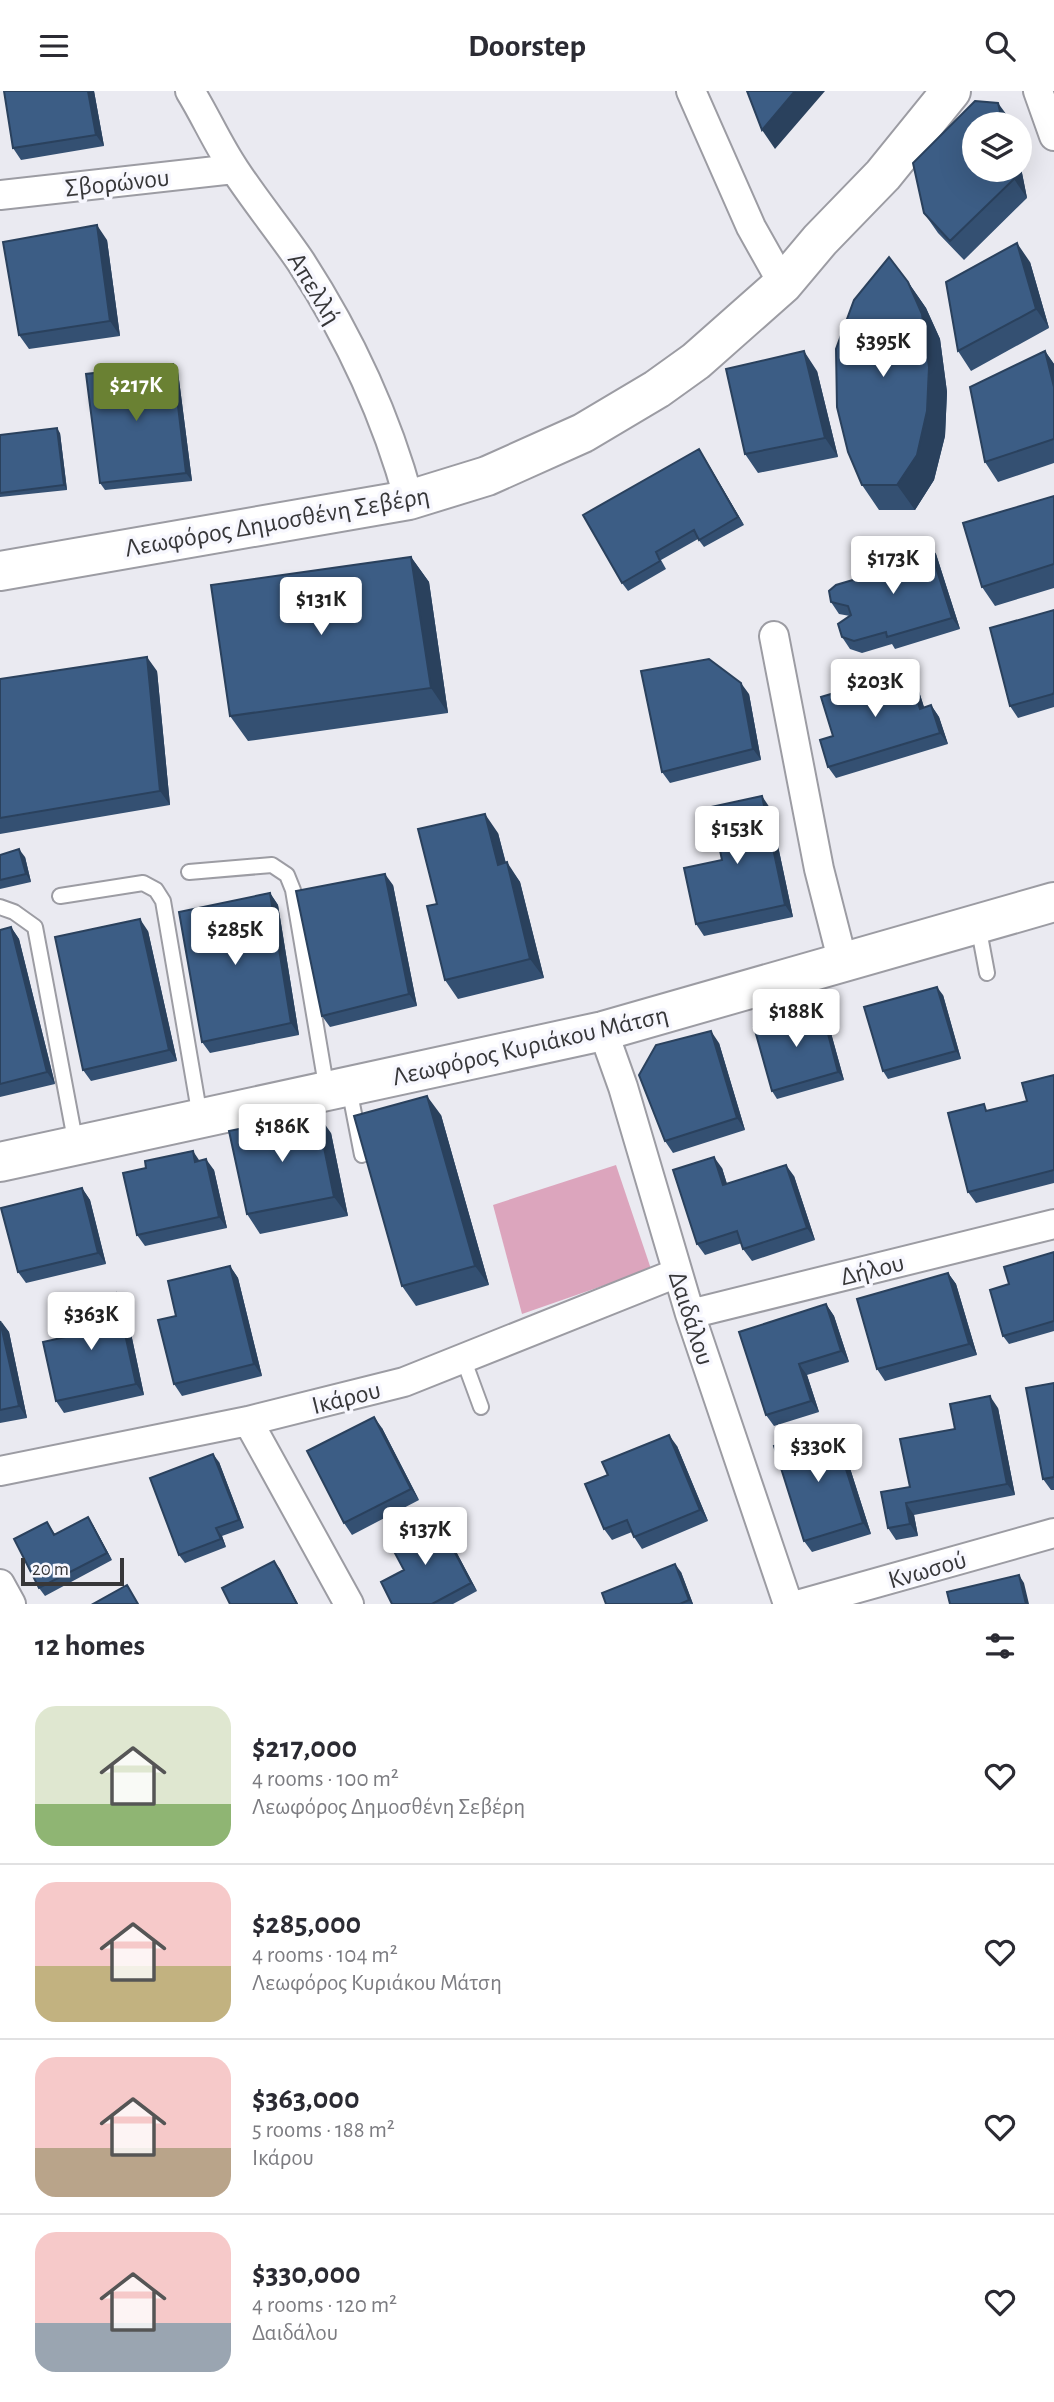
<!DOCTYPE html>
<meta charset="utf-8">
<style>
body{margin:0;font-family:"Alegreya Sans",sans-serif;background:#f2f2f3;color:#2b2b33;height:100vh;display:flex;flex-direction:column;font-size:26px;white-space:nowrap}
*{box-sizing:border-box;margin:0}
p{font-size:23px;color:#7c7c81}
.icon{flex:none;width:38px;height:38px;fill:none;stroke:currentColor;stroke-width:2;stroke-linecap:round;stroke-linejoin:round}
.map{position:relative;height:1513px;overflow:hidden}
.details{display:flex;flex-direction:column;background:#fff;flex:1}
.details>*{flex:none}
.fabs{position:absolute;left:962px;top:21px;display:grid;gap:14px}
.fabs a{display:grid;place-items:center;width:70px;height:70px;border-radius:50%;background:#fff;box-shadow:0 7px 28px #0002;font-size:35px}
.scale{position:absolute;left:21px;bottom:18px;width:103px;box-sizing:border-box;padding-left:7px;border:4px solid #373739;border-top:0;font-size:19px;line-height:24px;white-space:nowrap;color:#373739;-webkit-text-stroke:5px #f7f7fe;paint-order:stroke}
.price{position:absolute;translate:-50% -60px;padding:0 16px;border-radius:7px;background:#fff;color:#222;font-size:23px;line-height:46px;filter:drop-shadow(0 2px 4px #0008)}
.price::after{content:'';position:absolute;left:50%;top:42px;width:21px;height:16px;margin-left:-10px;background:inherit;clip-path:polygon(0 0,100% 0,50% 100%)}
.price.selected{background:#6a8133;color:#fff}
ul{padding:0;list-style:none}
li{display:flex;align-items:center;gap:21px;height:175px;padding:0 35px}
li+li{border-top:2px solid #e1e1e2}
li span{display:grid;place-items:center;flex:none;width:196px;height:140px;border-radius:21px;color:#555}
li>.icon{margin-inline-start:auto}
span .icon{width:84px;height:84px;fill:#fffc;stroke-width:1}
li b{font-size:30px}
h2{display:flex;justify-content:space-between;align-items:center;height:84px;padding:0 35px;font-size:30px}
header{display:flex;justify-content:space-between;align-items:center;height:91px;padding:0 35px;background:#fff;font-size:32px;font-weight:700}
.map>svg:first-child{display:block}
.green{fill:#dca5bd}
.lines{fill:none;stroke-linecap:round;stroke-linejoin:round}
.lane-casing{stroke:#9c9ca3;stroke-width:18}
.street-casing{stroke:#9c9ca3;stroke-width:32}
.secondary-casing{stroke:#9c9ca3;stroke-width:42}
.lane{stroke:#fff;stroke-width:14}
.street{stroke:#fff;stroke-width:28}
.secondary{stroke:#fff;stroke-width:38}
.wall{fill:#345072}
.shaded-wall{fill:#2a415d}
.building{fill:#3c5d85;stroke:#2a415d;stroke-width:2}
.labels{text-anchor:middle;stroke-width:7;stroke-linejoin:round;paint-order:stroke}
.street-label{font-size:26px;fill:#373739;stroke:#f7f7fe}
</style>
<header><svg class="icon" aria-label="menu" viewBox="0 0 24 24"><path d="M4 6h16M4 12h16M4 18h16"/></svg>Doorstep<svg class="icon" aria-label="search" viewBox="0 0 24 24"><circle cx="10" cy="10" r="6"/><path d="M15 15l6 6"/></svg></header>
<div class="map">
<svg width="1054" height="1513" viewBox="0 0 1054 1513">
<rect width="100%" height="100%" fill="#eaeaf1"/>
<path class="green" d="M 616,1074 L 651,1178 L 522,1223 L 493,1114 Z"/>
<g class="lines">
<defs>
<path id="lane" d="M 189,781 L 272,774 L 287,784 L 293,799 L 327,1000
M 60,805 L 143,792 L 156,799 L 163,810 L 200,1026
M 0,816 L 14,821 L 35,836 L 76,1054
M 978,834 L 987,882
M 349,997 L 362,1064
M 463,1267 L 481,1316"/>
<path id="street" d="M 190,0 C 206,26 218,54 235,79 C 256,111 280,140 301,171 C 349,245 386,324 409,409
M 691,0 L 751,136 L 783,193
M 1038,0 L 1054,45
M 0,104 L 234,78
M 774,545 L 819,778 L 843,872
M 603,940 L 623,996 L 690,1223 L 788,1513
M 690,1223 L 1054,1133
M 248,1330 L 349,1513
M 0,1380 L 248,1330 L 404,1291 L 677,1182
M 0,1493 L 11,1513
M 801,1513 L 1054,1442"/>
<path id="secondary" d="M 0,480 L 409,409 L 487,385 L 583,342 L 657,298 L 696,270 L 783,193 L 820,149 L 883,84 L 951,0
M 0,1071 L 603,940 L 1054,811"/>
</defs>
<use href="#lane" class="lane-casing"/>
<use href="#street" class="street-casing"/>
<use href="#secondary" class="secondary-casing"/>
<use href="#lane" class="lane"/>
<use href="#street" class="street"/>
<use href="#secondary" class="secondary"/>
</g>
<path class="wall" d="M 94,0 L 104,55 L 21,69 L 13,57 Z
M 1012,31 L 1020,79 L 1020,72 L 1027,107 L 964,169 L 938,142 L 924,122 Z
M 107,149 L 120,245 L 29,258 L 19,244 Z
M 1030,171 L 1049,237 L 971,280 L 958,260 Z
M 908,191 L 926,217 L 940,248 L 947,301 L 945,345 L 934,389 L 915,419 L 879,419 L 862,394 Z
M 1045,260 L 1054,273 L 1054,372 L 998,391 L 985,371 Z
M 817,280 L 838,366 L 758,382 L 745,363 Z
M 178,281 L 192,390 L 105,399 L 100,392 Z
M 60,342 L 67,399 L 0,406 L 0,344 Z
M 704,366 L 744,434 L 704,456 L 698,448 L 661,469 L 666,478 L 628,500 L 622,492 Z
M 1054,405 L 1054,497 L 995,515 L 982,496 Z
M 928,451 L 936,463 L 960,538 L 895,558 L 892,553 L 862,562 L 850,558 L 842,546 L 850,525 L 839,523 L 831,511 L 863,486 Z
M 411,466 L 429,491 L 448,622 L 248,650 L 230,625 Z
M 1054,519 L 1054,616 L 1018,627 L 1010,615 Z
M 157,580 L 170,714 L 0,743 L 0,588 Z
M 908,580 L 916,591 L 924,616 L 931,614 L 939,626 L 948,653 L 836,687 L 828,676 L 833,645 Z
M 749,603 L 761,669 L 670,692 L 662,681 Z
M 770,717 L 793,826 L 704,845 L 696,833 L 722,769 Z
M 498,742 L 506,772 L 520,791 L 544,887 L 458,908 L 445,889 L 437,813 Z
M 0,764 L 25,766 L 31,791 L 0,798 Z
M 393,794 L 417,915 L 330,936 L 322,925 Z
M 270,802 L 278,814 L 299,944 L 210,962 L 202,951 Z
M 11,836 L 19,848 L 55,993 L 0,1006 L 0,839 Z
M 148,840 L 177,970 L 91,990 L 83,979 Z
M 943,904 L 961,968 L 888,988 L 883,980 Z
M 826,924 L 844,989 L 777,1008 L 772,1000 Z
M 719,952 L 745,1039 L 673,1062 L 665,1050 Z
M 1054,984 L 1054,1092 L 976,1112 L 968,1101 L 989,1020 L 1027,1010 Z
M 441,1024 L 489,1194 L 416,1215 L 402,1195 Z
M 331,1042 L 348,1125 L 260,1143 L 247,1123 Z
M 199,1069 L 214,1079 L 227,1137 L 145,1155 L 137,1144 L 146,1077 Z
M 722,1077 L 727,1093 L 794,1085 L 815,1149 L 752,1170 L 743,1158 L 742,1152 L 705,1164 L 697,1153 Z
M 82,1097 L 90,1109 L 106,1173 L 26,1192 L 18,1181 Z
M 1054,1161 L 1054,1240 L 1009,1253 L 1003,1245 Z
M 230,1175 L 238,1187 L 262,1285 L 182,1305 L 174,1293 L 176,1225 Z
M 948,1182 L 956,1193 L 977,1264 L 885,1290 L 877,1278 Z
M 826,1213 L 834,1225 L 849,1271 L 807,1284 L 819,1321 L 774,1335 L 766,1324 Z
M 125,1214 L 144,1304 L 64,1322 L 56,1310 L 79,1243 Z
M 0,1230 L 9,1241 L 27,1327 L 0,1332 Z
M 1054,1292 L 1054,1399 L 1051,1399 L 1043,1388 Z
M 998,1317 L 1015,1404 L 914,1424 L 918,1445 L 896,1449 L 888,1437 L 910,1396 L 955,1338 Z
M 382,1337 L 419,1409 L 352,1444 L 344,1432 Z
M 841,1349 L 871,1443 L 812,1461 L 804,1450 Z
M 677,1355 L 708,1430 L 642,1458 L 634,1446 L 632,1441 L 612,1449 L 604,1438 Z
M 219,1371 L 244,1437 L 222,1445 L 226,1456 L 185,1472 L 179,1464 Z
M 47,1431 L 55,1443 L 93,1434 L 112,1469 L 45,1505 L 39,1497 Z
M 442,1434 L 477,1500 L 453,1513 L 392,1513 L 404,1479 Z
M 681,1481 L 693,1513 L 606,1513 Z"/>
<path class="shaded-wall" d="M 88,0 L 94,0 L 104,55 L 96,44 Z
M 795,0 L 825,0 L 775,58 L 762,39 Z
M 998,12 L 1012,31 L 1012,33 L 1003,33 Z
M 1020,72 L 1027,107 L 1014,88 L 1012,79 L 1020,79 Z
M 97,134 L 107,149 L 120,245 L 110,230 Z
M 1017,152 L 1030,171 L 1049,237 L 1036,218 Z
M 908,191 L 926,217 L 940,248 L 947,301 L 945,345 L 934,389 L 915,419 L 897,394 Z
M 804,260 L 817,280 L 838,366 L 825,347 Z
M 1045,260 L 1054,273 L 1054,296 Z
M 173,273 L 178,281 L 192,390 L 186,382 Z
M 57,337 L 60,342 L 67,399 L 64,394 Z
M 699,358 L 704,366 L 744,434 L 738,426 Z
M 928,451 L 936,463 L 960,538 L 952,527 Z
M 411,466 L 429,491 L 448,622 L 431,597 Z
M 147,566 L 157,580 L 170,714 L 160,700 Z
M 908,580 L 916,591 L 928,629 L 920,618 Z
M 741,592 L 749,603 L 761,669 L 753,658 Z
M 931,614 L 939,626 L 948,653 L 940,642 Z
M 762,705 L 770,717 L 793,826 L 785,814 Z
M 485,723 L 498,742 L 511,793 L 498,774 Z
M 19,758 L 25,766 L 31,791 L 26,783 Z
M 507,771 L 520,791 L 544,887 L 530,868 Z
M 385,783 L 393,794 L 417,915 L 409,903 Z
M 270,802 L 278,814 L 299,944 L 291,932 Z
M 140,828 L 148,840 L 177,970 L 169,959 Z
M 11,836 L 19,848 L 55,993 L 47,981 Z
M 937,896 L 943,904 L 961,968 L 956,960 Z
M 821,916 L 826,924 L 844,989 L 838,981 Z
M 711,940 L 719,952 L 745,1039 L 737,1027 Z
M 427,1005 L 441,1024 L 489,1194 L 475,1175 Z
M 317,1022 L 331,1042 L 348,1125 L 334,1106 Z
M 193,1060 L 201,1072 L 195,1071 Z
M 714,1066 L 722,1077 L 731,1106 L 723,1094 Z
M 206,1068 L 214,1079 L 227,1137 L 219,1126 Z
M 786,1074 L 794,1085 L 815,1149 L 807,1137 Z
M 82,1097 L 90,1109 L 106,1173 L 98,1162 Z
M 230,1175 L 238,1187 L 262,1285 L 254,1273 Z
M 948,1182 L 956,1193 L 977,1264 L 969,1253 Z
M 116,1202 L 125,1214 L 144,1304 L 136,1293 Z
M 826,1213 L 834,1225 L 849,1271 L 841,1260 Z
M 1,1230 L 9,1241 L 27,1327 L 19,1315 Z
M 799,1273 L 807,1284 L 819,1321 L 811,1310 Z
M 990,1305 L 998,1317 L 1015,1404 L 1007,1393 Z
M 374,1326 L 382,1337 L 419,1409 L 411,1398 Z
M 833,1337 L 841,1349 L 871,1443 L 863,1432 Z
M 669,1344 L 677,1355 L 708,1430 L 700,1419 Z
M 213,1363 L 219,1371 L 244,1437 L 239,1429 Z
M 906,1412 L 914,1424 L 918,1445 L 910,1433 Z
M 88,1426 L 93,1434 L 112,1469 L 107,1462 Z
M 436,1426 L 442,1434 L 477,1500 L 471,1492 Z
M 216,1437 L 222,1445 L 226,1456 L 221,1448 Z
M 274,1470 L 280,1478 L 298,1513 L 297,1513 Z
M 675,1473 L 681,1481 L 693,1513 L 692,1513 L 689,1509 Z
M 1019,1484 L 1024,1492 L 1029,1513 L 1026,1513 Z"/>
<path class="building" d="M 4,0 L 88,0 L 96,44 L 13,57 Z
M 747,0 L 795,0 L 762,39 Z
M 975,10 L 998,12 L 1003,33 L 975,33 L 975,79 L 1012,79 L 1014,88 L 950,150 L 924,122 L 913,72 Z
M 97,134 L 110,230 L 19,244 L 3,151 Z
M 1017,152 L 1036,218 L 958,260 L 946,191 Z
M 889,166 L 908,191 L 922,223 L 929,276 L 927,320 L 917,364 L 897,394 L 862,394 L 848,361 L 837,316 L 836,258 L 854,209 Z
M 804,260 L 825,347 L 745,363 L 726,278 Z
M 1045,260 L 1054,296 L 1054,348 L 985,371 L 970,296 Z
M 173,273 L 186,382 L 100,392 L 86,283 Z
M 57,337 L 64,394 L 0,402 L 0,344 Z
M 699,358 L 738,426 L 699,449 L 694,439 L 656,461 L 660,470 L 622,492 L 583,424 Z
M 1054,405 L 1054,473 L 982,496 L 963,432 Z
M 928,451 L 952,527 L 887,546 L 886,541 L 854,550 L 842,546 L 838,533 L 851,524 L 848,515 L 831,511 L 829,500 L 836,494 L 863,486 L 861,479 L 892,470 L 890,463 Z
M 411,466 L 431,597 L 230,625 L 211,494 Z
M 1054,519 L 1054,601 L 1053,603 L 1010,615 L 990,537 Z
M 147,566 L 160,700 L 0,727 L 0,588 Z
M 709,568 L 741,592 L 753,658 L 662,681 L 641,580 Z
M 908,580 L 920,618 L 931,614 L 940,642 L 828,676 L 820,649 L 833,645 L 821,606 Z
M 762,705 L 785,814 L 696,833 L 684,777 L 722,769 L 711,716 Z
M 485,723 L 498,774 L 507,771 L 530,868 L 445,889 L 427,815 L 437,813 L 418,738 Z
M 19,758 L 26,783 L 0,789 L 0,764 Z
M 385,783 L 409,903 L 322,925 L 296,800 Z
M 270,802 L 291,932 L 202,951 L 179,821 Z
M 140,828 L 169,959 L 83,979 L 55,846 Z
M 11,836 L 47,981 L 0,993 L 0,839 Z
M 937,896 L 956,960 L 883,980 L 864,916 Z
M 821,916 L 838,981 L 772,1000 L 754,936 Z
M 711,940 L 737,1027 L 665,1050 L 639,984 L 656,954 Z
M 1054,984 L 1054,1079 L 968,1101 L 948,1022 L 984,1013 L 986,1020 L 1027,1010 L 1022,992 Z
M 427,1005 L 475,1175 L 402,1195 L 354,1025 Z
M 317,1022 L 334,1106 L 247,1123 L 229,1040 Z
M 193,1060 L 195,1071 L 206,1068 L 219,1126 L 137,1144 L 123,1082 L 146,1077 L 145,1070 Z
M 714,1066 L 723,1094 L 786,1074 L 807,1137 L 743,1158 L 737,1140 L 697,1153 L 673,1079 Z
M 82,1097 L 98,1162 L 18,1181 L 1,1117 Z
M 1054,1161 L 1054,1230 L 1003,1245 L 990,1199 L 1009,1193 L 1004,1176 Z
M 230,1175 L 254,1273 L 174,1293 L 158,1229 L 176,1225 L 168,1190 Z
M 948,1182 L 969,1253 L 877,1278 L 857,1208 Z
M 116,1202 L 136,1293 L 56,1310 L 43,1251 L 79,1243 L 72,1212 Z
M 826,1213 L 841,1260 L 799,1273 L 811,1310 L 766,1324 L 739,1241 Z
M 0,1230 L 19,1315 L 0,1319 Z
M 1054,1292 L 1054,1386 L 1043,1388 L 1026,1297 Z
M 990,1305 L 1007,1393 L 906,1412 L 910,1433 L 888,1437 L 881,1401 L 910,1396 L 900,1348 L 955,1338 L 950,1313 Z
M 374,1326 L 411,1398 L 344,1432 L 307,1360 Z
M 833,1337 L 863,1432 L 804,1450 L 774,1355 Z
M 669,1344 L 700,1419 L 634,1446 L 627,1429 L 604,1438 L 585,1393 L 608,1384 L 602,1371 Z
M 213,1363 L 239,1429 L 216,1437 L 221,1448 L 179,1464 L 150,1387 Z
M 88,1426 L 107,1462 L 39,1497 L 14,1448 L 47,1431 L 54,1444 Z
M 436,1426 L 471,1492 L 432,1513 L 392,1513 L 381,1491 L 404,1479 L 389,1451 Z
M 274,1470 L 297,1513 L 230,1513 L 222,1497 Z
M 675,1473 L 689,1509 L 680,1513 L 606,1513 L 602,1502 Z
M 1019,1484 L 1026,1513 L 950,1513 L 947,1501 Z
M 127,1494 L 138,1513 L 93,1513 Z"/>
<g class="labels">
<g class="street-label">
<text transform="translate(117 91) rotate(-6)" y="9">Σβορώνου</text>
<text transform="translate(315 197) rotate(59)" y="9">Απελλή</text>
<text transform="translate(277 430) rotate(-10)" y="9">Λεωφόρος Δημοσθένη Σεβέρη</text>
<text transform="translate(530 954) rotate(-13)" y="9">Λεωφόρος Κυριάκου Μάτση</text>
<text transform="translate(872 1178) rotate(-14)" y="9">Δήλου</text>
<text transform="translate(692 1227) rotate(72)" y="9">Δαιδάλου</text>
<text transform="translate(346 1306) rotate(-14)" y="9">Ικάρου</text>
<text transform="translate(927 1478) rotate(-16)" y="9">Κνωσού</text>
</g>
</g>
</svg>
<div class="fabs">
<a><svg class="icon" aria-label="layers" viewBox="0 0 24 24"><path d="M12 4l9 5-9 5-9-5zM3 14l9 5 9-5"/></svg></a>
</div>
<div class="scale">20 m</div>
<b class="price" style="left:883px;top:288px">$395K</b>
<b class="price selected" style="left:136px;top:332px">$217K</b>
<b class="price" style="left:893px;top:505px">$173K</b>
<b class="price" style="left:321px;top:546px">$131K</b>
<b class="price" style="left:875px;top:628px">$203K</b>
<b class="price" style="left:737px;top:775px">$153K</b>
<b class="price" style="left:235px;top:876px">$285K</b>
<b class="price" style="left:796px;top:958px">$188K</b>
<b class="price" style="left:282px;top:1073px">$186K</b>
<b class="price" style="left:91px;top:1261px">$363K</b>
<b class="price" style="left:818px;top:1393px">$330K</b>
<b class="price" style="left:425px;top:1476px">$137K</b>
</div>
<section class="details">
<h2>12 homes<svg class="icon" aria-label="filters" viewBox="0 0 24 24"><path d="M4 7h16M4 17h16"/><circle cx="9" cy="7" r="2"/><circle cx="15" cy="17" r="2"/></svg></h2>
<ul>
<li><span style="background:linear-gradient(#dfe7d0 70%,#8fb573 0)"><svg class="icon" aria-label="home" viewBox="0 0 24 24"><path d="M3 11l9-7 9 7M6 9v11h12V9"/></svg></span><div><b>$217,000</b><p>4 rooms · 100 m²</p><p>Λεωφόρος Δημοσθένη Σεβέρη</p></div><svg class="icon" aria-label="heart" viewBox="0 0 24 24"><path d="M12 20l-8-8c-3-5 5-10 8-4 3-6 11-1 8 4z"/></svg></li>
<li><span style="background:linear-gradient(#f6c9c9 60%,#c2b280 0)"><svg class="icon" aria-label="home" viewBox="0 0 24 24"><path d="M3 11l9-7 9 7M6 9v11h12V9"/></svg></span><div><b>$285,000</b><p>4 rooms · 104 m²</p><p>Λεωφόρος Κυριάκου Μάτση</p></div><svg class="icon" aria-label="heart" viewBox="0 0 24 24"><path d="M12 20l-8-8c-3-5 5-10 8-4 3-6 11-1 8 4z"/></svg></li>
<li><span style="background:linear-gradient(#f6c9c9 65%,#b9a48a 0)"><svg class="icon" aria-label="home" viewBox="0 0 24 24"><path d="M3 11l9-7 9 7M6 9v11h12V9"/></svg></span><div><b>$363,000</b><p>5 rooms · 188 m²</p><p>Ικάρου</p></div><svg class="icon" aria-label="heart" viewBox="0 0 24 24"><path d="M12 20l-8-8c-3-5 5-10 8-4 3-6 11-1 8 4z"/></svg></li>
<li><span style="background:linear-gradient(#f6c9c9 65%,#9aa5b1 0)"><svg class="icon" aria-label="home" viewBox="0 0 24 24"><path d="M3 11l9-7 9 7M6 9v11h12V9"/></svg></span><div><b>$330,000</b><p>4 rooms · 120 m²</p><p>Δαιδάλου</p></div><svg class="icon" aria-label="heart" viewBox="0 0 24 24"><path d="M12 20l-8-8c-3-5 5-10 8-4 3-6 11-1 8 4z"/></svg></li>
</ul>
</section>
